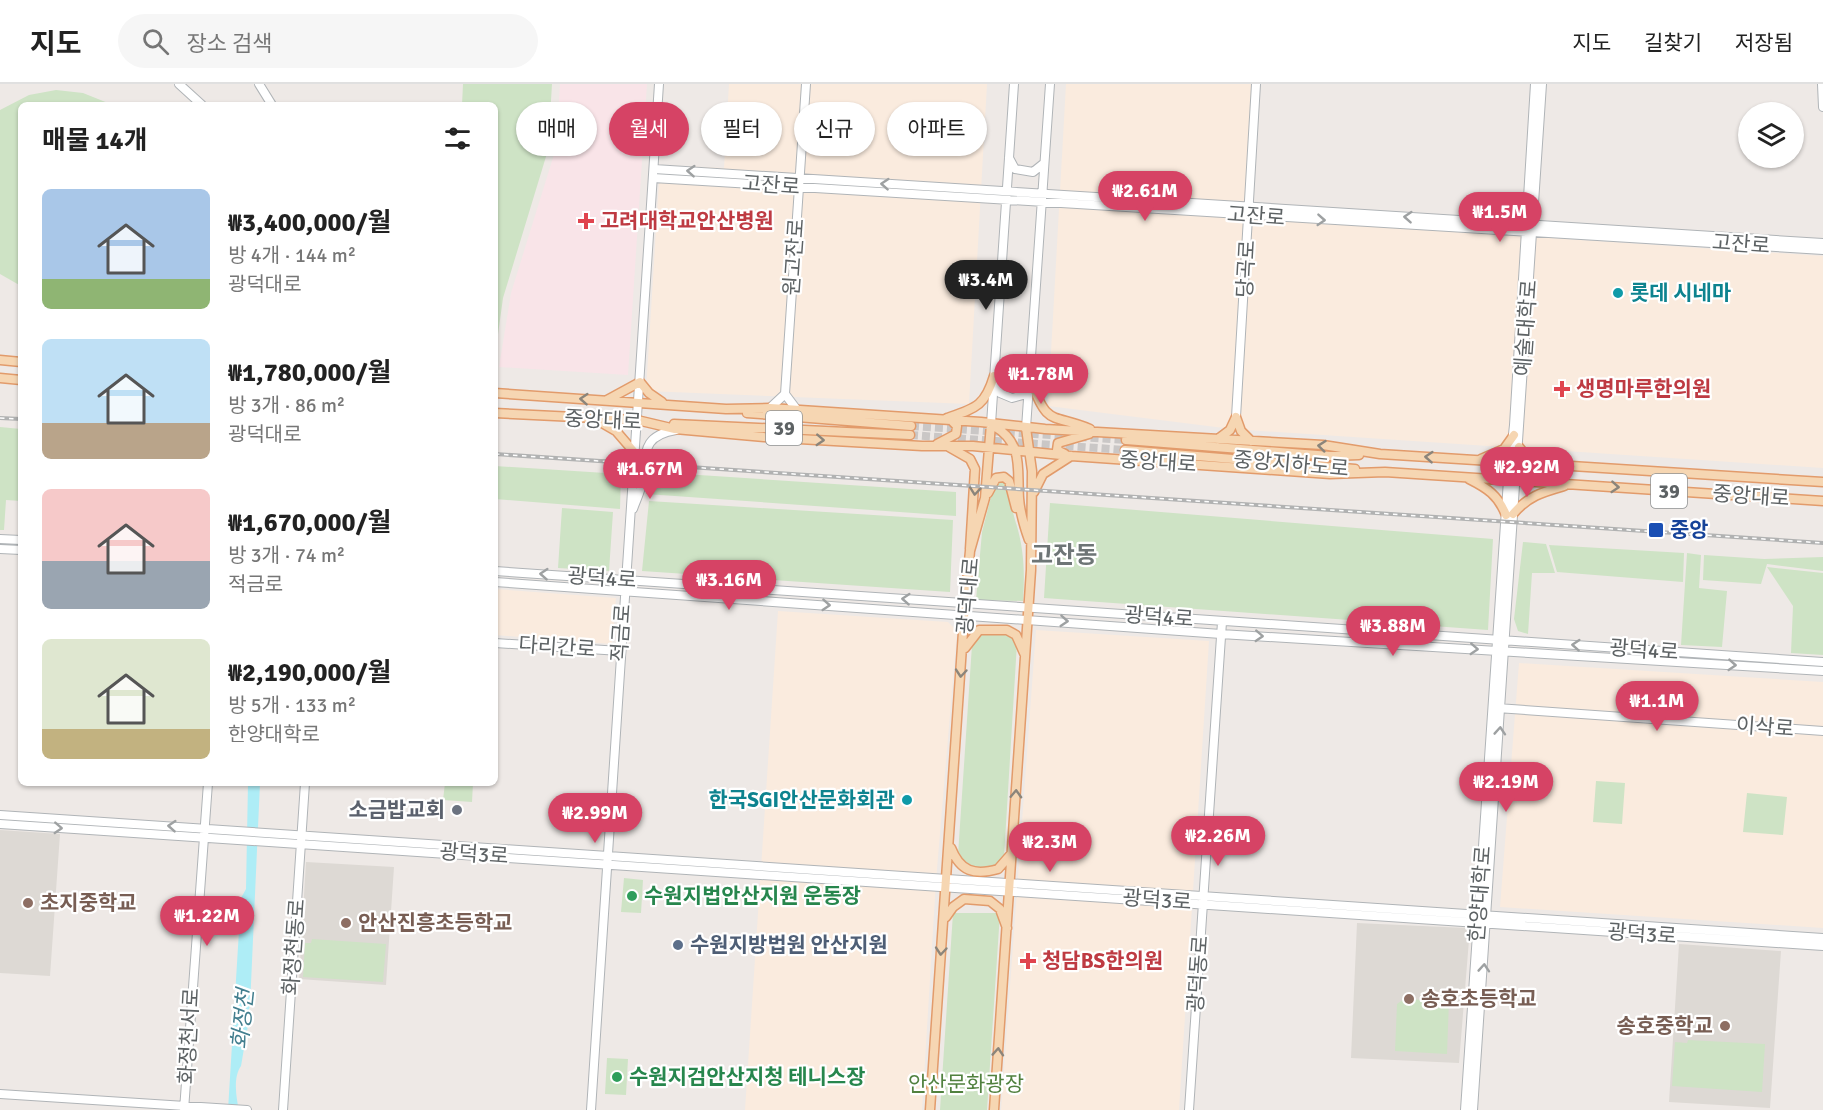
<!DOCTYPE html>
<html lang="ko">
<meta charset="utf-8">
<style>
body{margin:0;font-family:Signika,"Noto Sans KR",sans-serif;background:#f6f6f6;color:#222;height:100vh;display:flex;flex-direction:column;font-size:22px;white-space:nowrap}
*{box-sizing:border-box;margin:0}
p{font-size:20px;color:#767676}
.icon{flex:none;width:33px;height:33px;fill:none;stroke:currentColor;stroke-width:2;stroke-linecap:round;stroke-linejoin:round}
.map{position:relative;flex:1;overflow:hidden}
.sheet{position:absolute;left:18px;top:18px;width:480px;height:684px;display:flex;flex-direction:column;background:#fff;border-radius:9px;box-shadow:0 2px 4px #0004}
.sheet>*{flex:none}
.guide{position:absolute;left:516px;top:18px;width:570px;height:54px;display:flex;gap:12px}
.controls{position:absolute;left:1738px;top:18px;display:grid;gap:12px}
.controls a{display:grid;place-items:center;width:66px;height:66px;border-radius:50%;background:#fff;box-shadow:0 2px 4px #0004;font-size:30px}
.price{position:absolute;translate:-50% -51px;padding:0 14px;border-radius:21px;background:#d64365;color:#fff;font-size:20px;line-height:39px;filter:drop-shadow(0 2px 3px #0008)}
.price::after{content:'';position:absolute;left:50%;top:36px;width:18px;height:14px;margin-left:-9px;background:inherit;clip-path:polygon(0 0,100% 0,50% 100%)}
.price.current{background:#222;color:#fff}
ul{padding:0;list-style:none}
li{display:flex;align-items:center;gap:18px;height:150px;padding:0 24px}
li span{display:grid;place-items:center;flex:none;width:168px;height:120px;border-radius:9px;color:#555}
li>.icon{margin-inline-start:auto}
span .icon{width:72px;height:72px;fill:#fffc;stroke-width:1}
li b{font-size:26px}
h2{display:flex;justify-content:space-between;align-items:center;height:72px;padding:0 24px;font-size:26px}
.chip{padding:0 21px;border-radius:27px;background:#fff;box-shadow:0 2px 4px #0004;font-size:21px;line-height:54px}
.chip.current{background:#d64365;color:#fff}
header{display:flex;align-items:center;gap:36px;box-sizing:border-box;height:84px;padding:0 30px;background:#fff;border-bottom:2px solid #e0e0e0}
header strong{font-size:28px}
nav{display:flex;gap:33px;margin-inline-start:auto;font-size:21px}
.search{width:420px;height:54px;background:#f6f6f6;display:flex;align-items:center;gap:15px;box-sizing:border-box;padding:0 21px;border-radius:33px;color:#767676;font-size:22px}
.map>svg:first-child{display:block}
.commercial{fill:#faebde}
.education{fill:#ddd9d4}
.medical{fill:#f9e4e8}
.green{fill:#cee3c5}
.water{fill:#aeedf6}
.lines{fill:none;stroke-linecap:round;stroke-linejoin:round}
.primary-tunnel{stroke:#cac7c6;stroke-width:8;stroke-dasharray:8 4;stroke-linecap:butt}
.secondary-casing{stroke:#b0b4b7;stroke-width:10}
.primary-casing{stroke:#e29b6b;stroke-width:11}
.secondary{stroke:#fff;stroke-width:8}
.primary{stroke:#f6d6b2;stroke-width:8}
.rail-casing{stroke:#b1b2b2;stroke-width:4}
.rail{stroke:#fff;stroke-width:1.5;stroke-dasharray:4.5;stroke-linecap:butt}
.oneway{stroke:#9ea1a2}
.oneway2{stroke:#8b857b}
.health-dot{fill:#e0444e;stroke:#fff;stroke-width:2}
.culture-dot{fill:#0f9aa8;stroke:#fff;stroke-width:2}
.transit-dot{fill:#1a4fb4;stroke:#fff;stroke-width:2}
.worship-dot{fill:#6b7280;stroke:#fff;stroke-width:2}
.leisure-dot{fill:#2e9e5b;stroke:#fff;stroke-width:2}
.education-dot{fill:#8d6e63;stroke:#fff;stroke-width:2}
.service-dot{fill:#5c6f8a;stroke:#fff;stroke-width:2}
.labels{text-anchor:middle;stroke-width:4.5;stroke-linejoin:round;paint-order:stroke}
.shield{fill:#fff;stroke:#8e9192;stroke-width:1.5}
.shield-label{font-size:20px;font-weight:bold;fill:#5d6264}
.street-label{font-size:21px;fill:#5d6264;stroke:#fff}
.health-label{font-size:21px;font-weight:bold;fill:#be3a42;stroke:#fff;text-anchor:start}
.culture-label{font-size:21px;font-weight:bold;fill:#0d838f;stroke:#fff;text-anchor:start}
.transit-label{font-size:21px;font-weight:bold;fill:#164399;stroke:#fff;text-anchor:start}
.worship-label{font-size:21px;font-weight:bold;fill:#5b616d;stroke:#fff;text-anchor:end}
.leisure-label{font-size:21px;font-weight:bold;fill:#27864d;stroke:#fff;text-anchor:start}
.education-label{font-size:21px;font-weight:bold;fill:#785e54;stroke:#fff;text-anchor:start}
.service-label{font-size:21px;font-weight:bold;fill:#4e5e75;stroke:#fff;text-anchor:start}
.park-label{font-size:21px;fill:#51813f;stroke:#fff}
.water-label{font-size:22px;font-style:italic;fill:#427e8e;stroke:#fff}
.quarter-label{font-size:24px;font-weight:bold;fill:#6e7576;stroke:#fff}
</style>
<header>
<strong>지도</strong>
<div class="search"><svg class="icon" aria-label="search" viewBox="0 0 24 24"><circle cx="10" cy="10" r="6"/><path d="M15 15l6 6"/></svg>장소 검색</div>
<nav><a>지도</a><a>길찾기</a><a>저장됨</a></nav>
</header>
<div class="map">
<svg width="1823" height="1026" viewBox="0 0 1823 1026">
<rect width="100%" height="100%" fill="#eee9e6"/>
<path class="commercial" d="M 729,0 L 987,0 L 969,320 L 646,307 L 660,81 L 724,84 Z
M 1066,0 L 1255,0 L 1247,134 L 1823,172 L 1823,384 L 1232,345 L 1048,322 Z
M 495,505 L 616,514 L 612,560 L 495,551 Z
M 778,527 L 948,538 L 957,547 L 936,797 L 922,1026 L 745,1026 Z
M 1036,546 L 1209,557 L 1179,1026 L 1001,1026 Z
M 1519,579 L 1823,598 L 1823,844 L 1500,823 Z"/>
<path class="education" d="M 0,746 L 60,750 L 50,892 L 0,889 Z
M 306,778 L 394,783 L 386,901 L 299,895 Z
M 1357,839 L 1466,844 L 1469,856 L 1459,979 L 1351,974 Z
M 1679,860 L 1781,867 L 1770,1024 L 1669,1018 Z"/>
<path class="medical" d="M 560,0 L 647,0 L 628,291 L 499,283 L 511,209 L 556,64 Z"/>
<path class="green" d="M 463,0 L 552,0 L 548,66 L 503,214 L 495,272 L 495,21 L 462,21 Z
M 56,6 L 83,9 L 113,21 L 21,21 L 21,202 L 0,190 L 0,26 L 29,11 Z
M 0,343 L 21,345 L 21,417 L 6,416 L 4,446 L 0,446 Z
M 495,382 L 621,390 L 620,425 L 495,415 Z
M 684,390 L 956,408 L 956,432 L 646,410 L 647,391 Z
M 997,399 L 1005,399 C 1012,410 1011,423 1015,436 C 1024,463 1025,488 1023,517 L 976,516 L 982,448 L 993,405 Z
M 649,417 L 953,436 L 950,508 L 642,487 Z
M 1050,419 L 1493,455 L 1488,546 L 1044,514 Z
M 562,424 L 613,428 L 609,487 L 558,484 Z
M 1523,458 L 1546,460 L 1555,489 L 1532,489 L 1528,550 L 1518,547 L 1514,535 Z
M 1549,461 L 1684,469 L 1683,498 L 1557,488 Z
M 1687,469 L 1701,471 L 1699,504 L 1727,507 L 1722,563 L 1681,561 Z
M 1704,471 L 1764,475 L 1823,473 L 1823,487 L 1767,480 L 1761,500 L 1703,496 Z
M 1767,483 L 1823,489 L 1823,571 L 1791,569 L 1793,522 Z
M 980,549 L 1010,550 L 1017,559 L 1004,773 L 992,784 L 968,783 L 958,771 L 972,561 Z
M 1596,697 L 1625,699 L 1622,740 L 1593,738 Z
M 445,699 L 473,699 L 472,718 L 443,716 Z
M 1747,709 L 1787,713 L 1783,751 L 1743,748 Z
M 624,794 L 643,796 L 641,829 L 621,828 Z
M 953,829 L 1000,829 L 987,1026 L 940,1026 Z
M 312,855 L 386,860 L 383,898 L 303,893 L 305,859 L 311,859 Z
M 1404,915 L 1449,917 L 1447,970 L 1395,967 L 1397,920 Z
M 1688,956 L 1765,960 L 1762,1008 L 1672,1002 L 1675,958 L 1687,959 Z
M 607,974 L 628,975 L 626,1011 L 605,1010 Z"/>
<path class="water" d="M 248,699 L 260,699 L 250,922 L 245,937 L 248,941 L 241,982 C 233,993 236,1013 239,1026 L 228,1026 L 241,814 L 246,805 Z"/>
<g class="lines">
<path class="primary-tunnel" d="M 911,342 L 1126,356
M 910,351 L 1125,366"/>
<defs>
<path id="secondary" d="M 179,0 L 202,21
M 259,0 L 272,21
M 1822,0 L 1823,23
M 1009,74 L 1015,85 L 1033,88 L 1043,80
M 654,85 L 1823,159
M 653,94 L 1823,166
M 996,299 L 1000,309 L 1012,314 L 1023,311 L 1028,303
M 785,310 L 806,0
M 785,310 L 797,326
M 770,324 L 785,310
M 1236,333 L 1256,0
M 991,340 L 1014,0
M 1026,344 L 1050,0
M 633,425 C 636,416 641,407 642,398 C 647,371 640,352 676,346
M 0,455 L 21,456
M 0,465 L 21,466
M 495,487 L 1823,578
M 495,498 L 1221,550 L 1823,587
M 495,559 L 620,567
M 1497,624 L 1823,647
M 0,731 L 1823,854
M 0,740 L 1823,862
M 0,1010 L 247,1026
M 184,1026 L 208,699
M 283,1026 L 305,699
M 591,1026 L 659,0
M 1189,1026 L 1222,538
M 1465,1026 L 1508,396 L 1514,341 L 1535,0
M 1473,1026 L 1542,0"/>
<path id="primary" d="M 0,276 L 21,278
M 0,294 L 21,296
M 1031,297 C 1048,344 1052,329 1090,345
M 495,309 L 726,325 L 770,324 L 981,338 L 1045,345 L 1323,361 L 1380,370 L 1823,398
M 607,316 L 640,298 L 649,309 L 662,318
M 495,329 L 637,336 L 675,345 L 764,353 L 922,362 L 973,362 L 1071,372 L 1330,390 L 1385,388 L 1823,417
M 747,329 L 911,342
M 947,334 C 976,324 985,322 994,292
M 597,336 L 616,347 L 635,369
M 674,340 L 910,351
M 994,342 C 1024,359 1017,386 1019,414 C 1020,429 1024,442 1029,456
M 1218,355 L 1230,346 L 1236,333 L 1241,347 L 1251,357
M 1126,356 L 1330,372 L 1359,371
M 937,360 L 956,350 L 957,342 L 952,337
M 949,363 L 970,375 L 975,385 L 970,465
M 1519,363 L 1527,373 L 1539,378
M 1125,366 L 1355,385
M 1065,370 L 1057,366 L 1058,359 L 1089,350
M 1481,375 L 1504,365 L 1514,351
M 1469,395 C 1487,404 1498,411 1506,431
M 1034,408 L 1043,390 L 1071,372
M 988,409 L 996,394 L 1004,393 L 1009,397 L 1016,424
M 1513,430 C 1528,412 1543,408 1564,402
M 965,564 L 979,546 L 1007,546 L 1016,551 L 1025,571
M 951,764 C 960,787 974,792 998,785 L 1012,769
M 946,833 L 953,823 L 964,815 L 990,817 L 1000,825 L 1007,844
M 930,1026 L 965,519 L 970,467 L 985,414 L 991,340
M 994,1026 L 1031,486 L 1032,387 L 1026,344"/>
</defs>
<use href="#secondary" class="secondary-casing"/>
<use href="#primary" class="primary-casing"/>
<use href="#secondary" class="secondary"/>
<use href="#primary" class="primary"/>
<defs>
<path id="rail" d="M 0,334 L 21,335
M 495,370 L 1823,459"/>
</defs>
<use href="#rail" class="rail-casing"/>
<use href="#rail" class="rail"/>
</g>
<defs><path id="oneway-chevron" d="M-2-3.5L2.5 0L-2 3.5" fill="none" stroke-width="1.6" stroke-linecap="round" stroke-linejoin="round" transform="scale(1.5)"/></defs>
<g class="oneway">
<use href="#oneway-chevron" transform="translate(691 87) rotate(-176)"/>
<use href="#oneway-chevron" transform="translate(885 100) rotate(-176)"/>
<use href="#oneway-chevron" transform="translate(1408 133) rotate(-176)"/>
<use href="#oneway-chevron" transform="translate(1321 136) rotate(4)"/>
<use href="#oneway-chevron" transform="translate(544 490) rotate(-176)"/>
<use href="#oneway-chevron" transform="translate(906 515) rotate(-176)"/>
<use href="#oneway-chevron" transform="translate(826 521) rotate(4)"/>
<use href="#oneway-chevron" transform="translate(1064 537) rotate(4)"/>
<use href="#oneway-chevron" transform="translate(1259 552) rotate(3)"/>
<use href="#oneway-chevron" transform="translate(1576 561) rotate(-176)"/>
<use href="#oneway-chevron" transform="translate(1474 565) rotate(3)"/>
<use href="#oneway-chevron" transform="translate(1732 581) rotate(4)"/>
<use href="#oneway-chevron" transform="translate(1500 647) rotate(-86)"/>
<use href="#oneway-chevron" transform="translate(172 742) rotate(-176)"/>
<use href="#oneway-chevron" transform="translate(58 744) rotate(3)"/>
<use href="#oneway-chevron" transform="translate(1484 884) rotate(-86)"/>
</g>
<g class="oneway2">
<use href="#oneway-chevron" transform="translate(584 315) rotate(-176)"/>
<use href="#oneway-chevron" transform="translate(820 356) rotate(3)"/>
<use href="#oneway-chevron" transform="translate(1322 362) rotate(-174)"/>
<use href="#oneway-chevron" transform="translate(1429 373) rotate(-176)"/>
<use href="#oneway-chevron" transform="translate(1615 403) rotate(4)"/>
<use href="#oneway-chevron" transform="translate(975 407) rotate(96)"/>
<use href="#oneway-chevron" transform="translate(961 589) rotate(95)"/>
<use href="#oneway-chevron" transform="translate(1016 710) rotate(-88)"/>
<use href="#oneway-chevron" transform="translate(941 867) rotate(95)"/>
<use href="#oneway-chevron" transform="translate(998 968) rotate(-86)"/>
</g>
<g class="health-dot">
<path d="M583 128h6v6h6v6h-6v6h-6v-6h-6v-6h6z"/>
<path d="M1559 296h6v6h6v6h-6v6h-6v-6h-6v-6h6z"/>
<path d="M1025 868h6v6h6v6h-6v6h-6v-6h-6v-6h6z"/>
</g>
<g class="culture-dot">
<circle cx="1618" cy="209" r="6"/>
<circle cx="907" cy="716" r="6"/>
</g>
<rect class="transit-dot" x="1648" y="438" width="16" height="16" rx="3"/>
<circle class="worship-dot" cx="457" cy="726" r="6"/>
<g class="leisure-dot">
<circle cx="632" cy="812" r="6"/>
<circle cx="617" cy="993" r="6"/>
</g>
<g class="education-dot">
<circle cx="28" cy="819" r="6"/>
<circle cx="346" cy="839" r="6"/>
<circle cx="1409" cy="915" r="6"/>
<circle cx="1725" cy="942" r="6"/>
</g>
<circle class="service-dot" cx="678" cy="861" r="6"/>
<g class="labels">
<g class="shield">
<rect x="766" y="327" width="36" height="34" rx="4.5"/>
<rect x="1651" y="390" width="36" height="34" rx="4.5"/>
</g>
<g class="shield-label">
<text x="784" y="351">39</text>
<text x="1669" y="414">39</text>
</g>
<g class="street-label">
<text transform="translate(771 101) rotate(4)" y="7">고잔로</text>
<text transform="translate(1256 132) rotate(4)" y="7">고잔로</text>
<text transform="translate(1741 160) rotate(4)" y="7">고잔로</text>
<text transform="translate(794 173) rotate(-86)" y="7">원고잔로</text>
<text transform="translate(1246 185) rotate(-87)" y="7">당곡로</text>
<text transform="translate(1526 244) rotate(-86)" y="7">예술대학로</text>
<text transform="translate(603 336) rotate(3)" y="7">중앙대로</text>
<text transform="translate(1158 378) rotate(4)" y="7">중앙대로</text>
<text transform="translate(1291 380) rotate(5)" y="7">중앙지하도로</text>
<text transform="translate(1751 412) rotate(4)" y="7">중앙대로</text>
<text transform="translate(602 494) rotate(4)" y="7">광덕4로</text>
<text transform="translate(968 512) rotate(-85)" y="7">광덕대로</text>
<text transform="translate(1159 533) rotate(4)" y="7">광덕4로</text>
<text transform="translate(621 549) rotate(-86)" y="7">적금로</text>
<text transform="translate(557 563) rotate(4)" y="7">다리간로</text>
<text transform="translate(1644 566) rotate(4)" y="7">광덕4로</text>
<text transform="translate(1765 643) rotate(4)" y="7">이삭로</text>
<text transform="translate(474 770) rotate(4)" y="7">광덕3로</text>
<text transform="translate(1480 810) rotate(-86)" y="7">한양대학로</text>
<text transform="translate(1157 816) rotate(4)" y="7">광덕3로</text>
<text transform="translate(1642 850) rotate(4)" y="7">광덕3로</text>
<text transform="translate(294 863) rotate(-86)" y="7">화정천동로</text>
<text transform="translate(1198 890) rotate(-86)" y="7">광덕동로</text>
<text transform="translate(189 952) rotate(-87)" y="7">화정천서로</text>
</g>
<g class="health-label">
<text x="600" y="144">고려대학교안산병원</text>
<text x="1576" y="312">생명마루한의원</text>
<text x="1042" y="884">청담BS한의원</text>
</g>
<g class="culture-label">
<text x="1630" y="216">롯데 시네마</text>
<text x="895" y="723" text-anchor="end">한국SGI안산문화회관</text>
</g>
<g class="transit-label">
<text x="1670" y="453">중앙</text>
</g>
<g class="worship-label">
<text x="445" y="733">소금밥교회</text>
</g>
<g class="leisure-label">
<text x="644" y="819">수원지법안산지원 운동장</text>
<text x="629" y="1000">수원지검안산지청 테니스장</text>
</g>
<g class="education-label">
<text x="40" y="826">초지중학교</text>
<text x="358" y="846">안산진흥초등학교</text>
<text x="1421" y="922">송호초등학교</text>
<text x="1713" y="949" text-anchor="end">송호중학교</text>
</g>
<g class="service-label">
<text x="690" y="868">수원지방법원 안산지원</text>
</g>
<g class="park-label">
<text x="966" y="1007">안산문화광장</text>
</g>
<g class="water-label">
<text transform="translate(242 935) rotate(-84)" y="8">화정천</text>
</g>
<g class="quarter-label">
<text x="1064" y="479">고잔동</text>
</g>
</g>
</svg>
<div class="controls">
<a><svg class="icon" aria-label="layers" viewBox="0 0 24 24"><path d="M12 4l9 5-9 5-9-5zM3 14l9 5 9-5"/></svg></a>
</div>
<b class="price" style="left:1145px;top:138px">₩2.61M</b>
<b class="price" style="left:1500px;top:159px">₩1.5M</b>
<b class="price current" style="left:986px;top:227px">₩3.4M</b>
<b class="price" style="left:1041px;top:321px">₩1.78M</b>
<b class="price" style="left:1527px;top:414px">₩2.92M</b>
<b class="price" style="left:650px;top:416px">₩1.67M</b>
<b class="price" style="left:729px;top:527px">₩3.16M</b>
<b class="price" style="left:1393px;top:573px">₩3.88M</b>
<b class="price" style="left:1657px;top:648px">₩1.1M</b>
<b class="price" style="left:1506px;top:729px">₩2.19M</b>
<b class="price" style="left:595px;top:760px">₩2.99M</b>
<b class="price" style="left:1218px;top:783px">₩2.26M</b>
<b class="price" style="left:1050px;top:789px">₩2.3M</b>
<b class="price" style="left:207px;top:863px">₩1.22M</b>
<div class="guide">
<a class="chip">매매</a>
<a class="chip current">월세</a>
<a class="chip">필터</a>
<a class="chip">신규</a>
<a class="chip">아파트</a>
</div>
<section class="sheet">
<h2>매물 14개<svg class="icon" aria-label="filters" viewBox="0 0 24 24"><path d="M4 7h16M4 17h16"/><circle cx="9" cy="7" r="2"/><circle cx="15" cy="17" r="2"/></svg></h2>
<ul>
<li><span style="background:linear-gradient(#a9c7e8 75%,#8fb573 0)"><svg class="icon" aria-label="home" viewBox="0 0 24 24"><path d="M3 11l9-7 9 7M6 9v11h12V9"/></svg></span><div><b>₩3,400,000/월</b><p>방 4개 · 144 m²</p><p>광덕대로</p></div></li>
<li><span style="background:linear-gradient(#bfe0f5 70%,#b9a48a 0)"><svg class="icon" aria-label="home" viewBox="0 0 24 24"><path d="M3 11l9-7 9 7M6 9v11h12V9"/></svg></span><div><b>₩1,780,000/월</b><p>방 3개 · 86 m²</p><p>광덕대로</p></div></li>
<li><span style="background:linear-gradient(#f6c9c9 60%,#9aa5b1 0)"><svg class="icon" aria-label="home" viewBox="0 0 24 24"><path d="M3 11l9-7 9 7M6 9v11h12V9"/></svg></span><div><b>₩1,670,000/월</b><p>방 3개 · 74 m²</p><p>적금로</p></div></li>
<li><span style="background:linear-gradient(#dfe7d0 75%,#c2b280 0)"><svg class="icon" aria-label="home" viewBox="0 0 24 24"><path d="M3 11l9-7 9 7M6 9v11h12V9"/></svg></span><div><b>₩2,190,000/월</b><p>방 5개 · 133 m²</p><p>한양대학로</p></div></li>
</ul>
</section>
</div>
